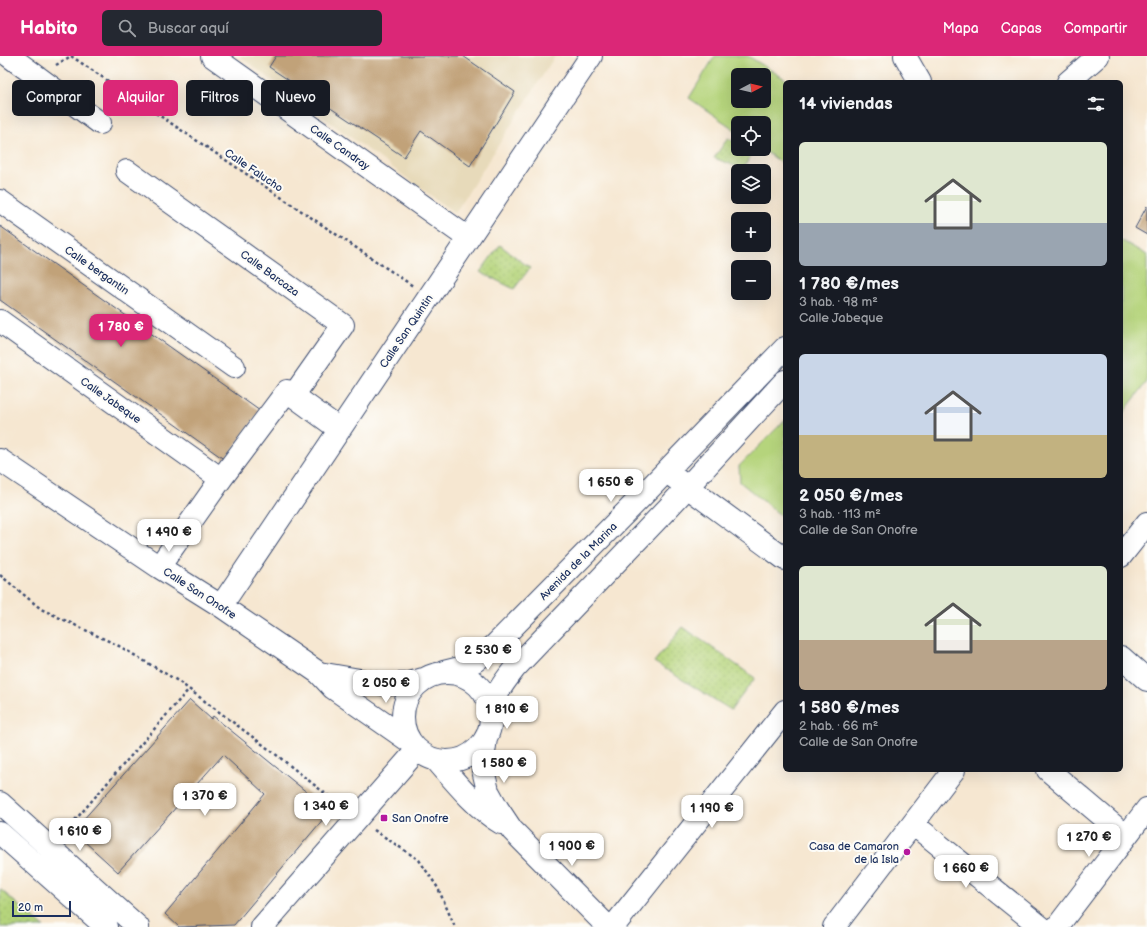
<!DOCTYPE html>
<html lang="es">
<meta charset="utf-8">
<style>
body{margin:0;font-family:"Balsamiq Sans",sans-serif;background:#242831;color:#f1f3f6;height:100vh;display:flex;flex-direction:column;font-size:15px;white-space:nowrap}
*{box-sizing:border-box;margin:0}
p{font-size:13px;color:#9ea1a6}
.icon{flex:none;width:22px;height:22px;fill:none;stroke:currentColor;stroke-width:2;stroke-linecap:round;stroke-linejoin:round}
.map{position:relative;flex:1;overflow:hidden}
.panel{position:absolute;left:783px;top:24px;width:340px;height:692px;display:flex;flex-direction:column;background:#171b24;border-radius:6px;box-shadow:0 4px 16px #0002}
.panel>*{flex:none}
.guide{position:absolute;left:12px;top:24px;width:380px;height:36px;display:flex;gap:8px}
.needle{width:26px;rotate:83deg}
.buttons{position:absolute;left:731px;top:12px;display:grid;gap:8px}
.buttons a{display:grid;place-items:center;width:40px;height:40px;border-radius:6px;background:#171b24;box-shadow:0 4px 16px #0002;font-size:20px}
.scale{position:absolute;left:12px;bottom:10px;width:59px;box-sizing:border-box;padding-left:4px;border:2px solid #1b2f5e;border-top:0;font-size:11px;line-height:14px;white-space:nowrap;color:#1b2f5e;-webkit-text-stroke:3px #fdfcf7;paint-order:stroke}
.price{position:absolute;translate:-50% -34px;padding:0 9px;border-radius:8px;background:#fff;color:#222;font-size:13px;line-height:26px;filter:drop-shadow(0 1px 2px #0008)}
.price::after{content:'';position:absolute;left:50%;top:24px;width:12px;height:9px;margin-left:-6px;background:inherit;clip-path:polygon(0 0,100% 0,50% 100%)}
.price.on{background:#db2777;color:#fff}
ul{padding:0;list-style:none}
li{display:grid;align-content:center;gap:8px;height:212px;padding:0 16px}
li span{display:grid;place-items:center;height:124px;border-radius:6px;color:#555}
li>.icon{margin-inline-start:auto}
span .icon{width:72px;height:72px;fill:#fffc;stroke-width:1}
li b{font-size:17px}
h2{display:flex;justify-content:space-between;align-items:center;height:48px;padding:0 16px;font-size:17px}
.tag{padding:0 14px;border-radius:6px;background:#171b24;box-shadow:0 4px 16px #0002;font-size:14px;line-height:36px}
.tag.on{background:#db2777;color:#fff}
header{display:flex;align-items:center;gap:24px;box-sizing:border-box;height:56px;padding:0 20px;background:#db2777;color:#fff}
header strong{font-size:19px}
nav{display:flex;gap:22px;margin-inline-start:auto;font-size:14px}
.search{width:280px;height:36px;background:#242831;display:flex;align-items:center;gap:10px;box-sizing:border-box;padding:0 14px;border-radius:6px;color:#9ea1a6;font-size:15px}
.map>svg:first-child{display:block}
.built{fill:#e7daba}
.grass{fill:#b5d47c;stroke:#68826d;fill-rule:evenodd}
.park{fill:url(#park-dots);stroke:#68826d}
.building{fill:#c1a279}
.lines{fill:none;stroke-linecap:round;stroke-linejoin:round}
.minor-casing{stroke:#3c4b6f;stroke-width:24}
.path{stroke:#3c4b6f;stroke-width:2.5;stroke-dasharray:3 3;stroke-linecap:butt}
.minor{stroke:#fff;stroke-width:22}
.poi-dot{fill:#b5179e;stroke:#fdfcf7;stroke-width:1.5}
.labels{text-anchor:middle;stroke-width:4;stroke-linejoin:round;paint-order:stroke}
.street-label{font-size:11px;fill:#1b2f5e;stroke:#fdfcf7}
.poi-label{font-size:11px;fill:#1b2f5e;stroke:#fdfcf7;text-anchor:start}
</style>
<header>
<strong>Habito</strong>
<div class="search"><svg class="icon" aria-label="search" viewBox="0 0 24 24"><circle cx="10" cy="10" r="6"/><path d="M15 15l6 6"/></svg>Buscar aquí</div>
<nav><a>Mapa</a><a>Capas</a><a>Compartir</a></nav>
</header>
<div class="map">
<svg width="1147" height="871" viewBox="0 0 1147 871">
<defs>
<pattern id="park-dots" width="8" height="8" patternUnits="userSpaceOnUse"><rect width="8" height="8" fill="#b5d47c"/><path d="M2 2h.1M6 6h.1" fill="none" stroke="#9bb66e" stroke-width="1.8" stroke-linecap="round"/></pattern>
</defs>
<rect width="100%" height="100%" fill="#fdfcf7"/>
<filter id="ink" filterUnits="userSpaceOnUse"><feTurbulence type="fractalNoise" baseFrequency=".025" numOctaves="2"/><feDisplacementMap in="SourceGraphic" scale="8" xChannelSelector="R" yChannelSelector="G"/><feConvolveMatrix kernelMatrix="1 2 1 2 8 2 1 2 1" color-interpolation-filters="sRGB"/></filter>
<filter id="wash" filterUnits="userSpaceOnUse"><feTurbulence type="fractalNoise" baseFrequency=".012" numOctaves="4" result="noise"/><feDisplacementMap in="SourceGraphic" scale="16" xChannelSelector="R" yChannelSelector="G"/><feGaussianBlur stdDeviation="0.9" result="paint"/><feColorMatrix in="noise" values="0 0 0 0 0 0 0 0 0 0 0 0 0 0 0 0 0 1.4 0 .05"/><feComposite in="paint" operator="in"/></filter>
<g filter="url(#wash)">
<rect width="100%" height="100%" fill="#f6e7d1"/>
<path class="built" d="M 239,0 L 555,0 L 455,157 Z"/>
<path class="grass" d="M 715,0 L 748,0 L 790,26 L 785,26 L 785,109 L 762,93 L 764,93 L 764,67 L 738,67 L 738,76 L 689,42 ZM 738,19 L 764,19 L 764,45 L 738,45 Z
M 1121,184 L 1147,199 L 1147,326 L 1121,360 Z
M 785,364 L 785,463 L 740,426 L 739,410 Z"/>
<path class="park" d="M 728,82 L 738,88 L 738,93 L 745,93 L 752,98 L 743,113 L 714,102 Z
M 500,189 L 530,212 L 514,233 L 480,216 Z
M 683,571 L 755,622 L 731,654 L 654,606 Z
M 0,833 L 44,871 L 0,871 Z"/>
<g id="blocks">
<path class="building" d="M 276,0 L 463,0 L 515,36 L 470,110 L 421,75 L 404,101 L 269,11 Z
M 1147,150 L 1147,179 L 1135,172 Z
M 0,170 L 260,355 L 225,404 L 0,244 Z
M 190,644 L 211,663 L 213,660 L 330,755 L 234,869 L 179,871 L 165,858 L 265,738 L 223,699 L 118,816 L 73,775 Z"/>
</g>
</g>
<g filter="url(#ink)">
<use href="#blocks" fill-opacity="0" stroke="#3c4b6f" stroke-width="1"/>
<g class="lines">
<defs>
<path id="minor" d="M 9,0 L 100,67
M 212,0 L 468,182
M 905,0 L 920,26
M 1068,26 L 1098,0
M 127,115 L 343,269 L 293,340
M 0,145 L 234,311
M 0,265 L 221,423
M 0,404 L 159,511 L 221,550 L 319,617 L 333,632 L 409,685
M 675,422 L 785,503
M 1121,500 L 1147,467
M 159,511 L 221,423 L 287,335 L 339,373
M 221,550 L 591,0
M 1121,601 L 1147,624
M 444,616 L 464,611 L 475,605 L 494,590 L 648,434 L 785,292
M403 661a44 44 0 1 1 88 0a44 44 0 1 1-88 0Z
M 319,617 L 383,628 L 407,628 L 423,623
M 491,659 C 496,636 501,630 515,612 L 668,452 L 785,325
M 486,682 L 484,697 L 483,714 L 488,735 L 498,753 L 512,774 L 608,871
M 437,705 C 455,726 477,753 501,767
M 1048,714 L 1126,780
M 0,747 L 138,871
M 913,768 L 1041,871
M 0,777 L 106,871
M 262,871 L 417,694
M 613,871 L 785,655
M 834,871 L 954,714
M 1057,871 L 1147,753"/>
</defs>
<use href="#minor" class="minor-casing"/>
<path class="path" d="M 71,0 L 413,230
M 56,9 L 71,0
M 0,519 L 41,553 L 119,590 L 178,625 L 274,697 L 341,750
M 374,774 L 419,804 L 438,832 L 455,871
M 63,778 L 189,633"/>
<use href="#minor" class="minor"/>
</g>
</g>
<g class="poi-dot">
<rect x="380" y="758" width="8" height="8" rx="2"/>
<circle cx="907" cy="796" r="4"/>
</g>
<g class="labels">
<g class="street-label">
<text transform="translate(340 91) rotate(35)" y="4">Calle Candray</text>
<text transform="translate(254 114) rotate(34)" y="4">Calle Falucho</text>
<text transform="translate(97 214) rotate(35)" y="4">Calle bergantin</text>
<text transform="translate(270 217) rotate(36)" y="4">Calle Barcaza</text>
<text transform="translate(406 275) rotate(-56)" y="4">Calle San Quintin</text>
<text transform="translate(111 344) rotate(35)" y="4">Calle Jabeque</text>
<text transform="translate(578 505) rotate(-45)" y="4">Avenida de la Marina</text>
<text transform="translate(200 537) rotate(33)" y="4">Calle San Onofre</text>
</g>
<g class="poi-label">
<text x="392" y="766">San Onofre</text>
<text x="899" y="794" text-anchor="end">Casa de Camaron<tspan x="899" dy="13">de la Isla</tspan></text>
</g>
</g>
</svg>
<div class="buttons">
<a><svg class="needle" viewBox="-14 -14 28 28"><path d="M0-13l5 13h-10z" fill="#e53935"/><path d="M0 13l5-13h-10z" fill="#9ea1a6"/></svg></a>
<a><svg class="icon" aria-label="locate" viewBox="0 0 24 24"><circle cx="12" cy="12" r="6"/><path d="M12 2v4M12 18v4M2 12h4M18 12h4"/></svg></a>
<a><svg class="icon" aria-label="layers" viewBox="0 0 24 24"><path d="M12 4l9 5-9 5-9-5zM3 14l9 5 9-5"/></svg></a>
<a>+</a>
<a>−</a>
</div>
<div class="scale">20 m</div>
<b class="price on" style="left:121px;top:292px">1 780 €</b>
<b class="price" style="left:611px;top:447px">1 650 €</b>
<b class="price" style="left:169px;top:497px">1 490 €</b>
<b class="price" style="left:488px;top:615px">2 530 €</b>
<b class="price" style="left:386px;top:648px">2 050 €</b>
<b class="price" style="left:507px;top:674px">1 810 €</b>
<b class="price" style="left:504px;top:728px">1 580 €</b>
<b class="price" style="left:205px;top:761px">1 370 €</b>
<b class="price" style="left:326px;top:771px">1 340 €</b>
<b class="price" style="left:712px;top:773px">1 190 €</b>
<b class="price" style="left:80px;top:796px">1 610 €</b>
<b class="price" style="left:1089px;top:802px">1 270 €</b>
<b class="price" style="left:572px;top:811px">1 900 €</b>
<b class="price" style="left:966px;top:833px">1 660 €</b>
<div class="guide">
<a class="tag">Comprar</a>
<a class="tag on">Alquilar</a>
<a class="tag">Filtros</a>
<a class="tag">Nuevo</a>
</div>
<section class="panel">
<h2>14 viviendas<svg class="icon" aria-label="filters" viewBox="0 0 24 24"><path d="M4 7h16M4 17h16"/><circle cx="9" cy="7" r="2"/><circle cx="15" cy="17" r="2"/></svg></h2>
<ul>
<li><span style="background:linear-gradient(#dfe7d0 65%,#9aa5b1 0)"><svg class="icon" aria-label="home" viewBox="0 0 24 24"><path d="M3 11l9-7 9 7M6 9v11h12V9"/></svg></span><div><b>1 780 €/mes</b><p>3 hab. · 98 m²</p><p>Calle Jabeque</p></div></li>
<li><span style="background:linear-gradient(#c9d6e8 65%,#c2b280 0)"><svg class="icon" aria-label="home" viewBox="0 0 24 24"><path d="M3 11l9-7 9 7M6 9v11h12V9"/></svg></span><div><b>2 050 €/mes</b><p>3 hab. · 113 m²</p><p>Calle de San Onofre</p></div></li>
<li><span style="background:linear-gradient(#dfe7d0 60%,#b9a48a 0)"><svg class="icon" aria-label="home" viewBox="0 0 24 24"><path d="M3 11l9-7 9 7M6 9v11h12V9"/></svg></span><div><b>1 580 €/mes</b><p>2 hab. · 66 m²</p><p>Calle de San Onofre</p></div></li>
</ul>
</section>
</div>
